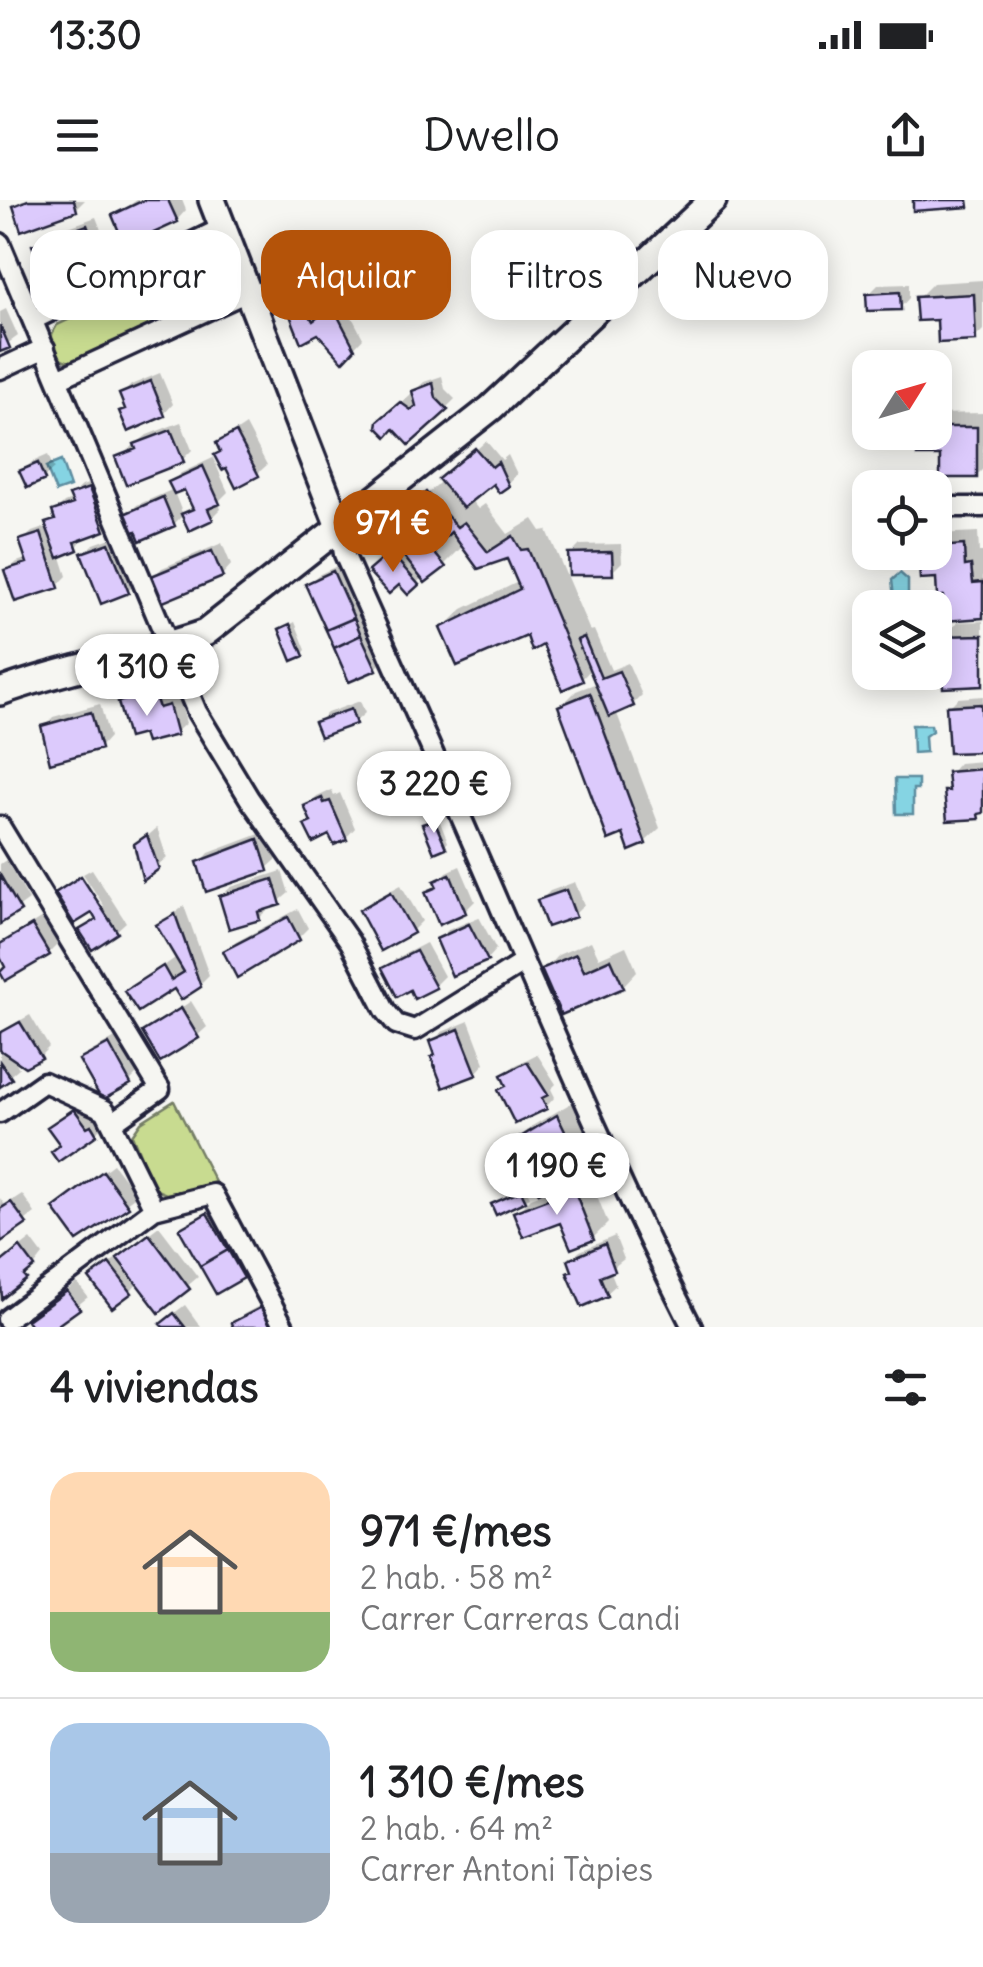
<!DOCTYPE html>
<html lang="es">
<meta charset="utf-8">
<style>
body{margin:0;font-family:Delius,sans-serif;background:#f2f2f2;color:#202124;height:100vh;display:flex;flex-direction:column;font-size:38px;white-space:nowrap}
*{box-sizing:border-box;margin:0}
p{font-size:32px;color:#757577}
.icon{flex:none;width:55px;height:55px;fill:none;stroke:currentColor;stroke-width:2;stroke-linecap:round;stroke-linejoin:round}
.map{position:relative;height:1127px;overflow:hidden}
.sheet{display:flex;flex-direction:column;background:#fff;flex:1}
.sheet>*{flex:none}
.hud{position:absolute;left:30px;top:30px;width:925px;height:90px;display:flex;gap:20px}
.needle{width:65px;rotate:53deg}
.buttons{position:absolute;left:852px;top:150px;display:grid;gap:20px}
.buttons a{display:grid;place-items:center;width:100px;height:100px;border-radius:20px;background:#fff;box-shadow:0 5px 25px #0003;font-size:50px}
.price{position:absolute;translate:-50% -85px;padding:0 22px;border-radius:35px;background:#fff;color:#222;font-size:32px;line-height:65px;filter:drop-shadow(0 2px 5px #0008)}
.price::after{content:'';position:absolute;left:50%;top:60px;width:30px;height:22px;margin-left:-15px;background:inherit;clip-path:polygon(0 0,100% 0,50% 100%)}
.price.on{background:#b45309;color:#fff}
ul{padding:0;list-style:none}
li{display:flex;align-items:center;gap:30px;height:250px;padding:0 50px}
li+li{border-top:2px solid #e0e0e0}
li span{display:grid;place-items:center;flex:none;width:280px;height:200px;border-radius:30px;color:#555}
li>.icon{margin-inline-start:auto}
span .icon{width:120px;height:120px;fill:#fffc;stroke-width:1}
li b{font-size:42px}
h2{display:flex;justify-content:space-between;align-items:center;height:120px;padding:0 50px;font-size:42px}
.pill{padding:0 35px;border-radius:30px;background:#fff;box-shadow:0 5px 25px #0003;font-size:35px;line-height:90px}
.pill.on{background:#b45309;color:#fff}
.status{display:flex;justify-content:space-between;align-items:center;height:70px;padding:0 50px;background:#fff;direction:ltr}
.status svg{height:28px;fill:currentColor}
header{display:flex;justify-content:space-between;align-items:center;height:130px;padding:0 50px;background:#fff;font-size:45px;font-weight:600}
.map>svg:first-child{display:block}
.green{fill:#c8db90;stroke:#757e66;stroke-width:2.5}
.water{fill:#85d4e3;stroke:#5d8da0;stroke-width:2.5}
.shadow{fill:#0003}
.building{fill:#dccafc;stroke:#22223b;stroke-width:2.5}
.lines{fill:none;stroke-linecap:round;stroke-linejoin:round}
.street-casing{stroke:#22223b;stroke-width:25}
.secondary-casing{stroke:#22223b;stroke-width:32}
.street{stroke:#f6f6f2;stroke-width:18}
.secondary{stroke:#f6f6f2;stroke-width:25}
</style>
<div class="status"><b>13:30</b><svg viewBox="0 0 49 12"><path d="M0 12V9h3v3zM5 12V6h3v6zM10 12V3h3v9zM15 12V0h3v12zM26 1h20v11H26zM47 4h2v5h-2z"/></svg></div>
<header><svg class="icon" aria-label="menu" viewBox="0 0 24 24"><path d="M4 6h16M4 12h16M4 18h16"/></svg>Dwello<svg class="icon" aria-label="share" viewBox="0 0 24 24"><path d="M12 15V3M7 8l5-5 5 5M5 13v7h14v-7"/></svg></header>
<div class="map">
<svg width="983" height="1127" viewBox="0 0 983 1127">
<rect width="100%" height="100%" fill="#f6f6f2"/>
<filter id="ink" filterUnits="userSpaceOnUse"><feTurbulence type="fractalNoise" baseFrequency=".01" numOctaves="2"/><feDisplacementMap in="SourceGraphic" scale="20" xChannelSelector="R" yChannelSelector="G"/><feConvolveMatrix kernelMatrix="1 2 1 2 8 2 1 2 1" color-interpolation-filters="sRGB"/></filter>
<g filter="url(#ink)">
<path class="green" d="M 213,54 L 227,65 L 227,84 L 223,91 L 73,162 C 56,161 51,149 52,134 L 57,125 L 206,55 Z
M 174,901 L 216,984 L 166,994 L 154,989 L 132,935 L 141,922 Z"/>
<path class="water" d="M 61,261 L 70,287 L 56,292 L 46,267 Z
M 900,373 L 908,380 L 908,406 L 895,407 L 892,380 Z
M 931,525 L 932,531 L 925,536 L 926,552 L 913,553 L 912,525 Z
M 918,579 L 918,589 L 913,589 L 913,614 L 896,614 L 895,579 Z"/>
<path class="shadow" d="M 22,0 L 85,0 L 76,9 L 16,6 Z
M 137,0 L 182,0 L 186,10 L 177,20 L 115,15 Z
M 96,17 L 108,48 L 98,57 L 70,61 L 34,46 L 44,36 Z
M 983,80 L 983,130 L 975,138 L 940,118 L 918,98 L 933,83 Z
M 303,81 L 321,110 L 340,94 L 363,138 L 343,159 L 285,96 Z
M 909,84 L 909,98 L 900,108 L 868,95 L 878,85 Z
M 6,109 L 18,136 L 0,149 L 0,112 Z
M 160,173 L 173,204 L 164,214 L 122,212 L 127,207 L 122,195 L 131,185 Z
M 442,176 L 445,189 L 455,199 L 446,208 L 386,217 L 424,182 Z
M 983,213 L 983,269 L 976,276 L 942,253 L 935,232 L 935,214 Z
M 181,222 L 192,250 L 182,260 L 118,258 L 147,235 Z
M 246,225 L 267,265 L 257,274 L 222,251 L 219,243 Z
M 486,241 L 502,260 L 508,255 L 517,274 L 508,284 L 493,280 L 470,299 L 478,309 L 485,304 L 508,334 L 533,319 L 541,331 L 547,330 L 590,431 L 594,430 L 611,470 L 628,463 L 642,495 L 633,504 L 616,511 L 660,628 L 645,642 L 561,506 L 576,491 L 597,483 L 591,469 L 582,479 L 544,442 L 528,433 L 443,428 L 463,409 L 520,381 L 509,356 L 479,366 L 464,345 L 444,365 L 423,377 L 408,391 L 399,381 L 372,371 L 419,322 L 409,310 Z
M 48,255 L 54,269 L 44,278 L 22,272 L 32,262 Z
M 213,258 L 228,292 L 218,302 L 221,309 L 212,318 L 184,315 L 194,305 L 186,287 L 174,292 L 183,315 L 174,324 L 127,315 L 137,305 L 174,289 L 171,282 L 181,273 Z
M 99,280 L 113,320 L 104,329 L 85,336 L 76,348 L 60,354 L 67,376 L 57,386 L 7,371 L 17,362 L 28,358 L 22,341 L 32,332 L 49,326 L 56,316 L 55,312 L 64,303 L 74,299 L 72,295 L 82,286 Z
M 978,332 L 979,352 L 983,352 L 983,416 L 945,393 L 935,352 L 935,334 Z
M 119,335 L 137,382 L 128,391 L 84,354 L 94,344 Z
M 222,343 L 231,365 L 222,375 L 152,378 L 162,368 Z
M 621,344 L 622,362 L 612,372 L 571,354 L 580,345 Z
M 343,363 L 385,459 L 376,468 L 308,384 L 318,375 Z
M 983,421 L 983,484 L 943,437 L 958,422 Z
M 295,422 L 306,450 L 302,454 L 282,429 Z
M 155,486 L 156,490 L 165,488 L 168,500 L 179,497 L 186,523 L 176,532 L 121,503 L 131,493 Z
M 983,496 L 983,548 L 982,549 L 949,507 L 958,498 Z
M 360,501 L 365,513 L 355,522 L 317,522 L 327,513 Z
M 100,504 L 109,537 L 100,547 L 44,527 L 53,517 Z
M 983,561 L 983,611 L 978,616 L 947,592 L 951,588 L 950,573 L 959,563 Z
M 332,590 L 334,596 L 340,593 L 355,628 L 346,638 L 307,625 L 313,620 L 307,607 L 317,597 Z
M 438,617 L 448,642 L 444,646 L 425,625 Z
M 157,628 L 167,658 L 157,667 L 137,645 Z
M 268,631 L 277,659 L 267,668 L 200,663 L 209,653 Z
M 6,660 L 29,700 L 0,721 L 0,664 Z
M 460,666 L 475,701 L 465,711 L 428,693 L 447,672 Z
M 92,669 L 126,722 L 116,731 L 82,731 L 98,718 L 92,709 L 58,694 L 79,677 L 98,706 L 104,706 L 83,674 Z
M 282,671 L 289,693 L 259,718 L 221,696 L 231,687 Z
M 575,682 L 584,705 L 574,715 L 540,701 L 550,691 Z
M 401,685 L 422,721 L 412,731 L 362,711 L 371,701 Z
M 184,706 L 209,775 L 199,785 L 127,792 L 178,756 L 159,726 Z
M 298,709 L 308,728 L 298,738 L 226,752 L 236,742 Z
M 479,717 L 496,749 L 487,759 L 439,740 L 448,730 Z
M 42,718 L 58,744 L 48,754 L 7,765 L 0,752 L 0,745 Z
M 591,741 L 599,758 L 626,746 L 637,771 L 623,786 L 544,770 L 558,755 Z
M 426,743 L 444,776 L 434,786 L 411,787 L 385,769 L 395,759 Z
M 191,801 L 207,827 L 197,836 L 145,833 Z
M 30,815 L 49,847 L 40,856 L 11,854 L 19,868 L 0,884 L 0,854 L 4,851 L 0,846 L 0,832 Z
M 469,821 L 485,863 L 476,873 L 438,854 L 433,841 L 442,832 Z
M 119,836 L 139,872 L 130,881 L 103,897 L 82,861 L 92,851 Z
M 537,854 L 556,884 L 551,889 L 555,897 L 546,907 L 508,884 L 504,875 L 514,866 Z
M 84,901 L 97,920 L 101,917 L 105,923 L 95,933 L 62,944 L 51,927 Z
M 573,902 L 590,939 L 584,946 L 590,958 L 575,973 L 517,941 L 532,926 Z
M 113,964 L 137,995 L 78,1038 L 66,999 Z
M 589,976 L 608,1023 L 593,1038 L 561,1020 L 516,1013 L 531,998 Z
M 526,989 L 530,997 L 497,1012 L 498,1001 Z
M 22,994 L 35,1013 L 0,1040 L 0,998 L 5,1005 Z
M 217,1005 L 252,1067 L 242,1076 L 182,1030 Z
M 159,1026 L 198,1077 L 160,1109 L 139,1082 L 130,1092 L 102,1069 Z
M 615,1036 L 624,1059 L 610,1070 L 616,1085 L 606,1094 L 574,1069 L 570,1060 L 580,1051 Z
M 31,1039 L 43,1055 L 25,1078 L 3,1095 L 0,1091 L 0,1063 Z
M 77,1083 L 88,1097 L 51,1127 L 40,1111 Z
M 272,1099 L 279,1127 L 236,1127 L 234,1123 L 244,1114 Z
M 185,1105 L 201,1127 L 166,1127 L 173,1114 Z"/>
<path class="building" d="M 28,0 L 74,0 L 77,11 L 21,31 L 13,6 Z
M 144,0 L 168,0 L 178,22 L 125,46 L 112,15 Z
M 913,0 L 968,0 L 969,7 L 913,11 Z
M 87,25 L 100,59 L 71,70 L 68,64 L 42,73 L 32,45 Z
M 293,89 L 313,121 L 321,115 L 320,107 L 330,101 L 355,149 L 343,162 L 318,134 L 301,143 L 282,95 Z
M 900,92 L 901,110 L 867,111 L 866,94 Z
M 974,94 L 976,141 L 938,143 L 937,120 L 917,121 L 915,97 Z
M 0,125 L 10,148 L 0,152 Z
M 151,181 L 165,216 L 128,232 L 119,211 L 125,209 L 119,194 Z
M 433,183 L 436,198 L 448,210 L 409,245 L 394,229 L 387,237 L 377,227 L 378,221 L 400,202 L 411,210 L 416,206 L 412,191 Z
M 935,227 L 977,227 L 977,278 L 940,278 L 940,256 L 917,256 L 917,232 L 935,232 Z
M 171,230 L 184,262 L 126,285 L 115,257 L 136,249 L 134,244 Z
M 236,232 L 259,276 L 236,288 L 226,268 L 222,270 L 214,255 L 220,252 L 216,243 Z
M 475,248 L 492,267 L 498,262 L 509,286 L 499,293 L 493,284 L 463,308 L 438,279 Z
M 38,263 L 45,280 L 27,288 L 19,271 Z
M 203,266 L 220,304 L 208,309 L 213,320 L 189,331 L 181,314 L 193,309 L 184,290 L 174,294 L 168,282 Z
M 89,288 L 105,331 L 75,342 L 78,350 L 58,358 L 45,323 L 55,320 L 52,311 L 73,304 L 69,295 Z
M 426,292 L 457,327 L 464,322 L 488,352 L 513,336 L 521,350 L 528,349 L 583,481 L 562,490 L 543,445 L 532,451 L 527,436 L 457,466 L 440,428 L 520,389 L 507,359 L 478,369 L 451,332 L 432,350 L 446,367 L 425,383 L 394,344 L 416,322 L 406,310 Z
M 163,297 L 175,326 L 140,341 L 136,331 L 132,333 L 124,314 Z
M 41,333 L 59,388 L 15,402 L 4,370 L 27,363 L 19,340 Z
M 109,343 L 129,393 L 101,404 L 81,353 Z
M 964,345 L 965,366 L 971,365 L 973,383 L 983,382 L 983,418 L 945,421 L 943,396 L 937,397 L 936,378 L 920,379 L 918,352 L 935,352 L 935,347 Z
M 212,351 L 223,377 L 161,403 L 149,377 Z
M 390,352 L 419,385 L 408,395 L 399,385 L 389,394 L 368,371 Z
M 612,352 L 613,375 L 569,375 L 568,353 Z
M 333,371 L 354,418 L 326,430 L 305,384 Z
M 354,418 L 361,435 L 334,448 L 326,430 Z
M 290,424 L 304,456 L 292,461 L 279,429 Z
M 361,435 L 377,470 L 349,482 L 334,448 Z
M 983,435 L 983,486 L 943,488 L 940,436 Z
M 584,437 L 601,478 L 619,471 L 634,506 L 609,517 L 577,440 Z
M 590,493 L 646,644 L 629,651 L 623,634 L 608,640 L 558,506 Z
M 146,494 L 147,498 L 155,496 L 159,508 L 169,505 L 177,535 L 146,543 L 143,534 L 128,538 L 118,502 Z
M 981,504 L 983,552 L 949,553 L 946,506 Z
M 351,509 L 356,524 L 320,537 L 314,522 Z
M 91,512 L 101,549 L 50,563 L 41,526 Z
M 983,569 L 983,613 L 978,614 L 979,619 L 947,621 L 944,591 L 949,591 L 947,572 Z
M 322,598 L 324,603 L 330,601 L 347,640 L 334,645 L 329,635 L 313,643 L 304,625 L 311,622 L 304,606 Z
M 434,620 L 446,648 L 434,653 L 422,624 Z
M 147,635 L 159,669 L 143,681 L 134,644 Z
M 258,639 L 268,671 L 206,692 L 197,662 Z
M 450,674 L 466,713 L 439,725 L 425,692 L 437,687 L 434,681 Z
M 0,675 L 21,711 L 0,724 Z
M 81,676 L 118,733 L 92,750 L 79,730 L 96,720 L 92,713 L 74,724 L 55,693 Z
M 273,679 L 281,705 L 258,712 L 260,720 L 229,729 L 219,696 Z
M 566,690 L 576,717 L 547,727 L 537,700 Z
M 391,692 L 414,733 L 381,751 L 359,710 Z
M 175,714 L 201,787 L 181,800 L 174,789 L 138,812 L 124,791 L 163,766 L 171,780 L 184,772 L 156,725 Z
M 288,717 L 300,740 L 237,778 L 223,751 Z
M 469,724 L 488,761 L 452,776 L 436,739 Z
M 32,725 L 50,755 L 5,781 L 0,772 L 5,767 L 0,757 L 0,744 Z
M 416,751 L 436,788 L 414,799 L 410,790 L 397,797 L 382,768 Z
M 576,754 L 584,771 L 611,759 L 624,788 L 561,815 L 541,769 Z
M 181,808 L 199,838 L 160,862 L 142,832 Z
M 20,822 L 42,858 L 25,867 L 0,850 L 0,833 Z
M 459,829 L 477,875 L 443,888 L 431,857 L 435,855 L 430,841 Z
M 109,844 L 131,884 L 102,900 L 79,860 Z
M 0,862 L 12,879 L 0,887 Z
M 527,862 L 548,895 L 542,898 L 547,909 L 515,924 L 498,890 L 506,886 L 501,875 Z
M 74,909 L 87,927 L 91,925 L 97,935 L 58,962 L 51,952 L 60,945 L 47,927 Z
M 557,915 L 577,956 L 569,960 L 576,975 L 539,993 L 514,941 Z
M 103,971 L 129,1007 L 77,1041 L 53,1008 Z
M 574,989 L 594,1040 L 571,1049 L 560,1023 L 523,1037 L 513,1012 Z
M 521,991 L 526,1001 L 496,1015 L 491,1004 Z
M 11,1002 L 27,1024 L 1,1042 L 0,1009 Z
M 207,1013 L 228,1050 L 200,1066 L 179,1029 Z
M 149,1034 L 190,1089 L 159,1113 L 117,1058 Z
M 605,1044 L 615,1071 L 600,1077 L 608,1096 L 582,1107 L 567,1073 L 572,1071 L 568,1060 Z
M 20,1047 L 35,1067 L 24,1076 L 27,1079 L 2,1099 L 0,1063 Z
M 228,1050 L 244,1078 L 216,1094 L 200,1066 Z
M 109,1063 L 132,1093 L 112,1108 L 89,1078 Z
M 67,1091 L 80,1109 L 55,1127 L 32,1127 L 27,1120 Z
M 262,1107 L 273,1127 L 233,1127 L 231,1123 Z
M 174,1113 L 185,1127 L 163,1127 L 160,1124 Z"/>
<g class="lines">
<defs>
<path id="street" d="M 0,43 L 197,512 L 249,598 L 350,742 L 385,810 L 396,824 L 415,830 L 524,762
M 33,120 L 222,28
M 0,169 L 45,148
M 58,179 L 247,92
M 935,307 L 983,307
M 340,329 L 344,354 C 382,439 421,524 458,610 C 534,784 605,957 692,1127
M 0,626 L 160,889 L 112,923
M 0,913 L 44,882 L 105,910 L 154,1009
M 7,1119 L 154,1009 L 213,994 L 284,1127"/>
<path id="secondary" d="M 212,0 L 340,329
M 0,492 C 67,467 137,457 205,433 L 491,208 L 713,0"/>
</defs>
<use href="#street" class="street-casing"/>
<use href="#secondary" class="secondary-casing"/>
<use href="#street" class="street"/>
<use href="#secondary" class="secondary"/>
</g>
</g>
</svg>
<div class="buttons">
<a><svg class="needle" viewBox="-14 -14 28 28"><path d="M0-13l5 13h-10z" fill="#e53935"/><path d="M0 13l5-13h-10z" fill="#757577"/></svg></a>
<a><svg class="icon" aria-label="locate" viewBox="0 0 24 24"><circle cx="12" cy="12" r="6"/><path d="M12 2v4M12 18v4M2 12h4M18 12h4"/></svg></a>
<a><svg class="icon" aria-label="layers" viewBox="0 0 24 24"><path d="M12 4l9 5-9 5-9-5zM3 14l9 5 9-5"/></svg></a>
</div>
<b class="price on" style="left:393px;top:375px">971 €</b>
<b class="price" style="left:147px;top:519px">1 310 €</b>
<b class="price" style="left:434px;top:636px">3 220 €</b>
<b class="price" style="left:557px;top:1018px">1 190 €</b>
<div class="hud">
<a class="pill">Comprar</a>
<a class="pill on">Alquilar</a>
<a class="pill">Filtros</a>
<a class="pill">Nuevo</a>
</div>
</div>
<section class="sheet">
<h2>4 viviendas<svg class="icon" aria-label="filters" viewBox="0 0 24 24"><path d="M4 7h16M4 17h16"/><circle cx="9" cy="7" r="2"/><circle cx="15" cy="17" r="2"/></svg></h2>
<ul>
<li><span style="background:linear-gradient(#ffd9b3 70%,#8fb573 0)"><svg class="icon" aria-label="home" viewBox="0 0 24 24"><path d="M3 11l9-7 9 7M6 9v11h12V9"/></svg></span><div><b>971 €/mes</b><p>2 hab. · 58 m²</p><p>Carrer Carreras Candi</p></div></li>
<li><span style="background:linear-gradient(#a9c7e8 65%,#9aa5b1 0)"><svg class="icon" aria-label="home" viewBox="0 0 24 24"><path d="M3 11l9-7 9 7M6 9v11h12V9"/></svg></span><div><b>1 310 €/mes</b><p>2 hab. · 64 m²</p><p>Carrer Antoni Tàpies</p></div></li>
</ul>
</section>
